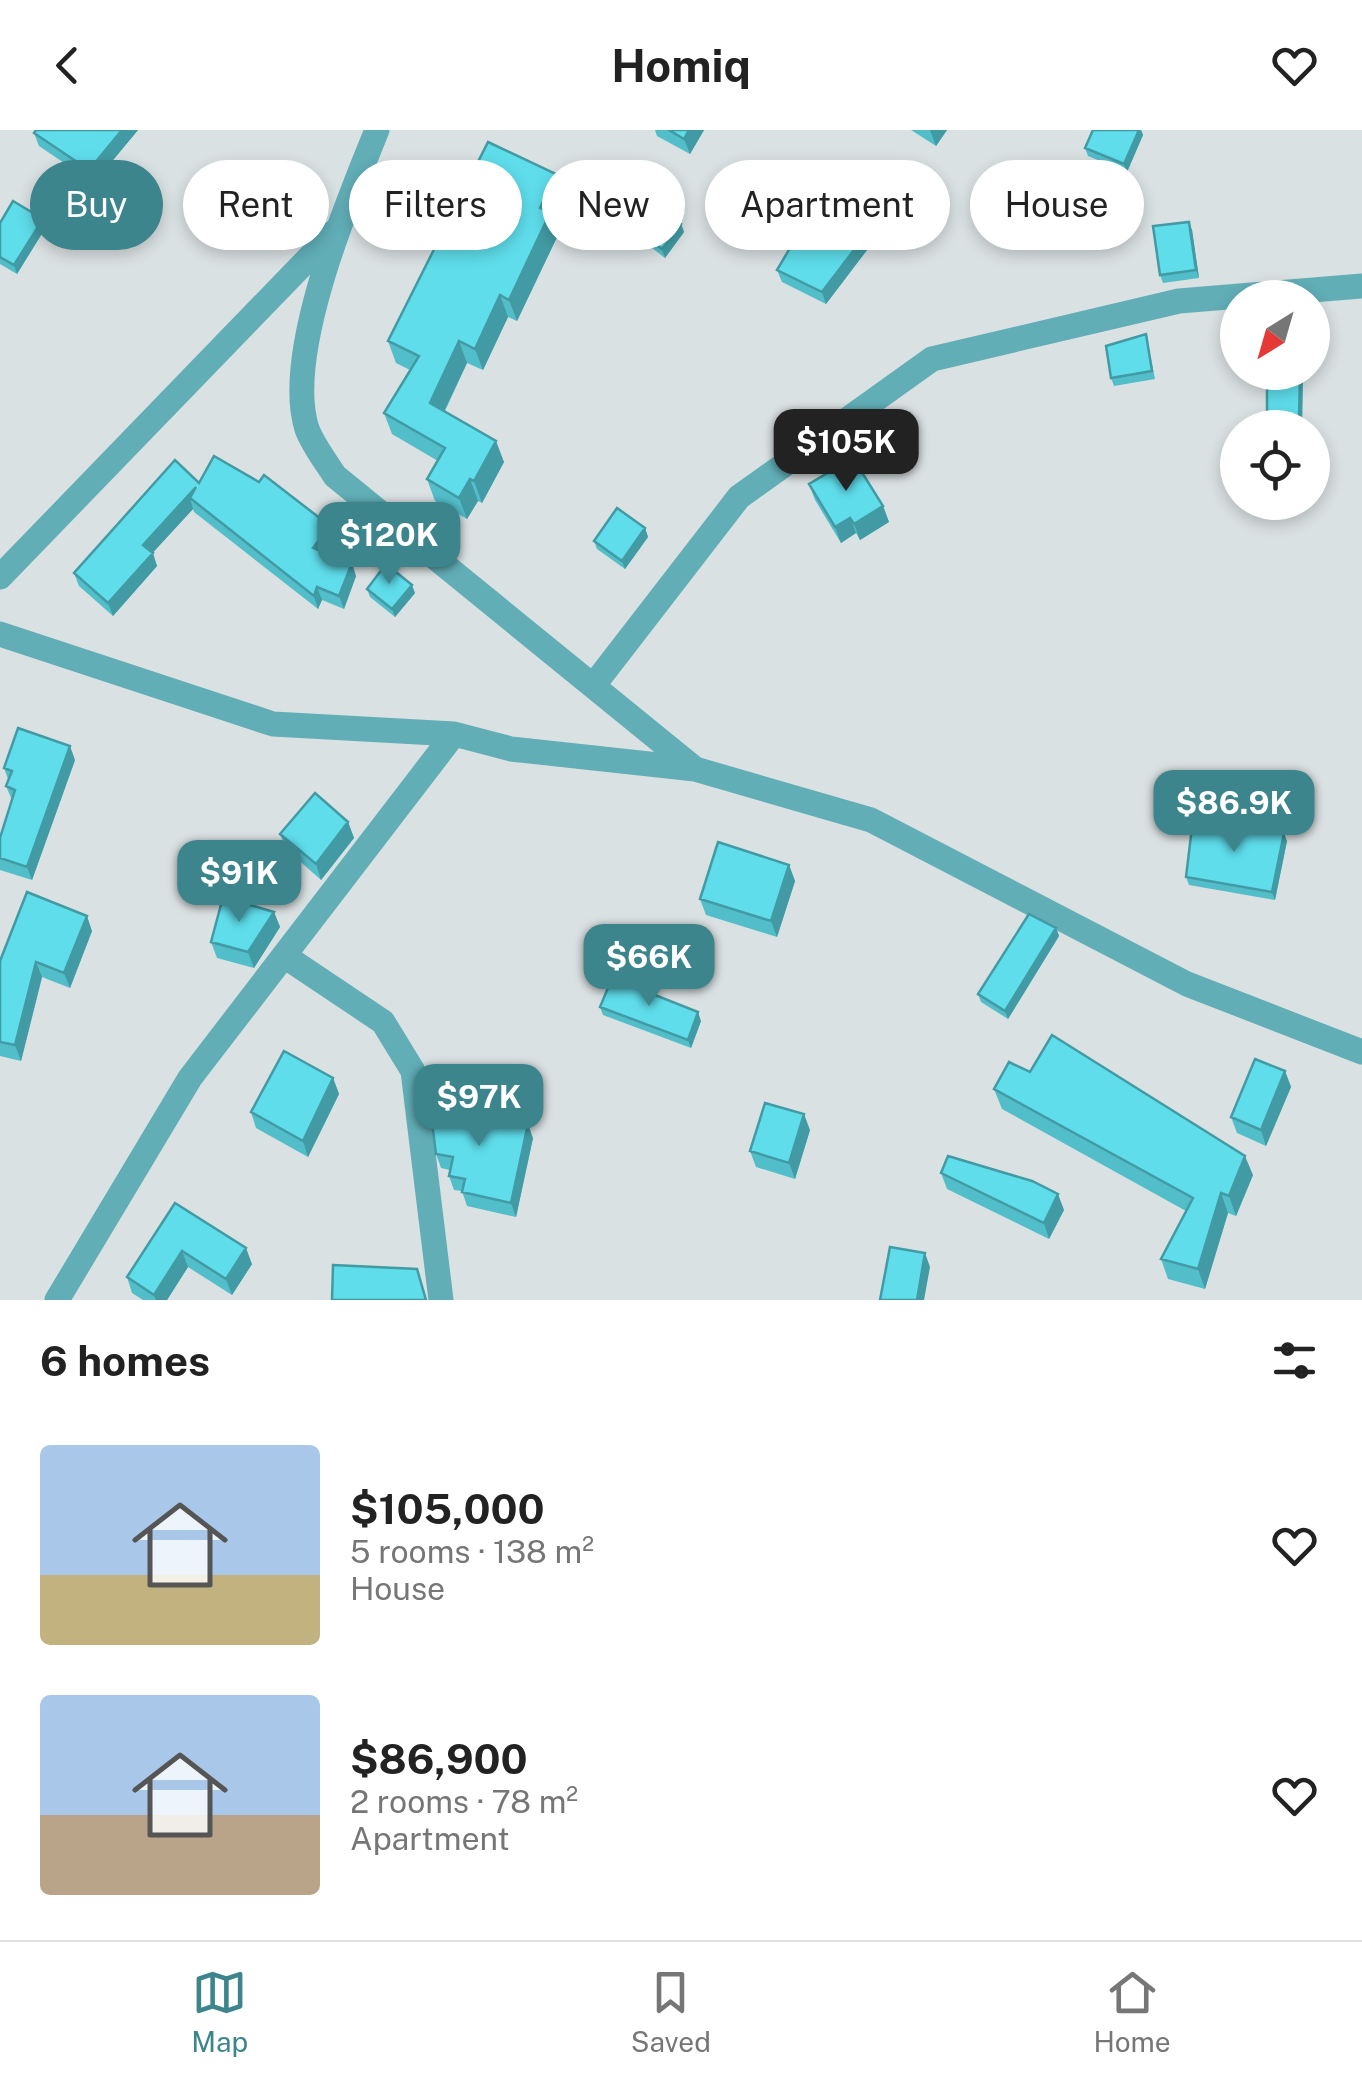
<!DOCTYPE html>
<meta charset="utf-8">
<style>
body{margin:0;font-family:"Public Sans",sans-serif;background:#f2f2f2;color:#222;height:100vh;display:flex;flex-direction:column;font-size:38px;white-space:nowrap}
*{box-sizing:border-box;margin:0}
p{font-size:32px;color:#767676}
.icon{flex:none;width:55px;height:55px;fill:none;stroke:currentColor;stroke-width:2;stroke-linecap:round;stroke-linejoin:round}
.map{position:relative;height:1170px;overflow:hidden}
.drawer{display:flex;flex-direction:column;background:#fff;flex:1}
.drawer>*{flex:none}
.guide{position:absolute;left:30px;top:30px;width:1302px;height:90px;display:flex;gap:20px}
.needle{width:65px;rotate:217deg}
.buttons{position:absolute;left:1220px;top:150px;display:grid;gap:20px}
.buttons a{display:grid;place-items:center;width:110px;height:110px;border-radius:50%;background:#fff;box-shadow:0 5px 15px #0003;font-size:50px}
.price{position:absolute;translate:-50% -85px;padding:0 22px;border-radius:20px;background:#3d858d;color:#fff;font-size:32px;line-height:65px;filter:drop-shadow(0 2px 5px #0008)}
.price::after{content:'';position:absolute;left:50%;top:60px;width:30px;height:22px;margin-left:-15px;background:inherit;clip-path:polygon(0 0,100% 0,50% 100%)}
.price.selected{background:#222;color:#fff}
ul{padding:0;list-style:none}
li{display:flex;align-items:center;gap:30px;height:250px;padding:0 40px}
li span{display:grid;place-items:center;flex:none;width:280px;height:200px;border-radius:10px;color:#555}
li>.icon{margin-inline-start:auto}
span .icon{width:120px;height:120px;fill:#fffc;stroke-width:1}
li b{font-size:42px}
h2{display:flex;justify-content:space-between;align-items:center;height:120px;padding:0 40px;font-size:42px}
.pill{padding:0 35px;border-radius:45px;background:#fff;box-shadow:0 5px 15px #0003;font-size:35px;line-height:90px}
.pill.selected{background:#3d858d;color:#fff}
header{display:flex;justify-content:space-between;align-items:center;height:130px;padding:0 40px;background:#fff;font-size:45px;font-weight:700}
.menu{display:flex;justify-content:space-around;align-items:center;height:140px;border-top:2px solid #e0e0e0;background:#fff;font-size:28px;color:#767676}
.menu a{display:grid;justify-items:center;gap:5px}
.menu .selected{color:#3d858d}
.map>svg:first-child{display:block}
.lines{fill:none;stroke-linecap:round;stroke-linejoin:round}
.minor{stroke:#61aeb7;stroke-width:25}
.wall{fill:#52beca}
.shaded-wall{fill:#429ba4}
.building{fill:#5fddeb;stroke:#429ba4;stroke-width:2.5}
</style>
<header><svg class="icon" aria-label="back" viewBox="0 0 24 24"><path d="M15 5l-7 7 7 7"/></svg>Homiq<svg class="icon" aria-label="heart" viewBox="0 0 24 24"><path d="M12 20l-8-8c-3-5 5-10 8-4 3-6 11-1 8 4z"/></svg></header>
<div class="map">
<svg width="1362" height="1170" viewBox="0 0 1362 1170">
<rect width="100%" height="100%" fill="#dae1e2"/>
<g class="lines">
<path class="minor" d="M 377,0 C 348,71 283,225 307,299 C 313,315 326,332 335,346 L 695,639
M 0,447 L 334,102
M 0,504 L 273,594 L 454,604 L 511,619 L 695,639 L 871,690 L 1187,854 L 1362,922
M 593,556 L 739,367 L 932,229 L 1179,171 L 1362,156
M 286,827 L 383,892 L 413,941 L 441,1170
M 57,1170 L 190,948 L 454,604"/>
</g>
<path class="wall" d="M 138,0 L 94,53 L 39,16 L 34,3 Z
M 655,0 L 704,0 L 690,24 L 657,6 Z
M 911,0 L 947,0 L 936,16 Z
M 1093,0 L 1141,0 L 1143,5 L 1127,42 L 1088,26 L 1085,18 Z
M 556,44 L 564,65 L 552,90 L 558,105 L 517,191 L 508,187 L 483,240 L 467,233 L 445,281 L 504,332 L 482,373 L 478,371 L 467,389 L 435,371 L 427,349 L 438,331 L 392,304 L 384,283 L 410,240 L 396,233 L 388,211 Z
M 838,52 L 894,75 L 881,93 L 883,99 L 826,174 L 782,152 L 777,140 Z
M 0,93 L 46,97 L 17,144 L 0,134 Z
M 681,94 L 684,102 L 665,128 L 634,104 L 631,96 Z
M 1192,100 L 1199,148 L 1163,153 L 1160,145 Z
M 1146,204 L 1155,249 L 1114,256 L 1111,248 Z
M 1267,242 L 1303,242 L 1302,295 L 1270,295 L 1267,287 Z
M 199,353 L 330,396 L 335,409 L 324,423 L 356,446 L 344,479 L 322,470 L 318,479 L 194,382 L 193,379 L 152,423 L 157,436 L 113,486 L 79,456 L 74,443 Z
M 809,354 L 883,376 L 889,392 L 860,410 L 856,403 L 841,413 L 815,370 Z
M 645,398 L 648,407 L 625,439 L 597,419 L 594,411 Z
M 367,459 L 415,463 L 395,487 L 370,467 Z
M 75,630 L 32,750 L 0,740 L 0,708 L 12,670 L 6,656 L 8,649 L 4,638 Z
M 348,692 L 354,708 L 321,750 L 286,719 L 280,704 Z
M 1287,711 L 1275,770 L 1189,755 L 1186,747 Z
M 789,735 L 795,751 L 777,807 L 706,785 L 700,769 Z
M 274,782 L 280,797 L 254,838 L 217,828 L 211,812 Z
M 1056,798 L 1059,806 L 1008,889 L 981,872 L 978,864 Z
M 92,801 L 70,858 L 42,847 L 21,931 L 0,926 L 0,831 Z
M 600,877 L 701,891 L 691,918 L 603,885 Z
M 1285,941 L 1291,957 L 1266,1016 L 1237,1003 L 1231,987 Z
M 333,948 L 339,964 L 308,1027 L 256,998 L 251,982 Z
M 994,959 L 1253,1045 L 1236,1086 L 1228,1083 L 1205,1159 L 1168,1149 L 1161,1129 L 1186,1081 L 1002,979 Z
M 451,973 L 453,979 L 533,1008 L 516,1087 L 467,1076 L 462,1061 L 454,1060 L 449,1046 L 450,1040 L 441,1038 L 436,1024 Z
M 810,1000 L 795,1049 L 756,1037 L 750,1021 Z
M 941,1043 L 1064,1080 L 1049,1109 L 947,1059 Z
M 175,1073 L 252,1134 L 232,1165 L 188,1137 L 167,1170 L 143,1170 L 132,1163 L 127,1147 Z"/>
<path class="shaded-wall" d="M 122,0 L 138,0 L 94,53 L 89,40 Z
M 689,0 L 704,0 L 690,24 L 684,9 Z
M 930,0 L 947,0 L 936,16 Z
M 1139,0 L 1141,0 L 1143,5 L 1127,42 L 1124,34 Z
M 556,44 L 564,65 L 552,90 L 558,105 L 517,191 L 509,170 L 540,78 Z
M 890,63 L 894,75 L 881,93 L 883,99 L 826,174 L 822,162 Z
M 43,89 L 46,97 L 17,144 L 14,135 Z
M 1189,92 L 1192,100 L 1199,148 L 1196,140 Z
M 681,94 L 684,102 L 665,128 L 662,119 Z
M 500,165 L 508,187 L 483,240 L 475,219 Z
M 459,211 L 467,233 L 438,294 L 430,273 Z
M 1300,242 L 1303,242 L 1302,295 L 1299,287 Z
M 496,311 L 504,332 L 482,373 L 474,351 Z
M 470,349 L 478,371 L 467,389 L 459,368 Z
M 196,357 L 190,368 L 193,379 L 148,428 L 143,415 Z
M 883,376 L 889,392 L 860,410 L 854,394 Z
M 850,388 L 856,403 L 841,413 L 835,397 Z
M 330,396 L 335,409 L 318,431 L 313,418 Z
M 645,398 L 648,407 L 625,439 L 622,431 Z
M 153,423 L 157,436 L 113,486 L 108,473 Z
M 352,433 L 356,446 L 344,479 L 339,466 Z
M 412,455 L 415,463 L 395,487 L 392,479 Z
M 317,457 L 322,470 L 318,479 L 314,466 Z
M 70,616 L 75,630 L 32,750 L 27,737 Z
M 348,692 L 354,708 L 321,750 L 316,734 Z
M 1284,703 L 1287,711 L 1275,770 L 1272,762 Z
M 789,735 L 795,751 L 777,807 L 771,791 Z
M 274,782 L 280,797 L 254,838 L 248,822 Z
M 87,786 L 92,801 L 70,858 L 64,843 Z
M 1056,798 L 1059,806 L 1008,889 L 1005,881 Z
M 36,832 L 42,847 L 21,931 L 15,915 Z
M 698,882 L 701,891 L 691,918 L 688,910 Z
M 1285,941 L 1291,957 L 1266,1016 L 1261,1000 Z
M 333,948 L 339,964 L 308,1027 L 303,1011 Z
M 804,984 L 810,1000 L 795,1049 L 789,1033 Z
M 528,994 L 533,1008 L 516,1087 L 511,1073 Z
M 1245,1026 L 1253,1045 L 1236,1086 L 1229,1066 Z
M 1221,1063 L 1228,1083 L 1205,1159 L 1198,1139 Z
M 1058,1064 L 1064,1080 L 1049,1109 L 1044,1093 Z
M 246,1118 L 252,1134 L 232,1165 L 226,1149 Z
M 182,1121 L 188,1137 L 167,1170 L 156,1170 L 154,1165 Z
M 925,1123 L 930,1137 L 924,1170 L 917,1170 Z"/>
<path class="building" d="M 36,0 L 122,0 L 89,40 L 34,3 Z
M 669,0 L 689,0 L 684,9 Z
M 1093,0 L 1139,0 L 1124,34 L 1085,18 Z
M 488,12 L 556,44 L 540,78 L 550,83 L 509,170 L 500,165 L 475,219 L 459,211 L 430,273 L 496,311 L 474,351 L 470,349 L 459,368 L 427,349 L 445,318 L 384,283 L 419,226 L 388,211 Z
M 850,34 L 890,63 L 875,84 L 879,87 L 822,162 L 777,140 L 832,47 L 838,52 Z
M 13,71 L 43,89 L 14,135 L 0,127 L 0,93 Z
M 650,71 L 681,94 L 662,119 L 631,96 Z
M 1189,92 L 1196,140 L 1160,145 L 1153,96 Z
M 1146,204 L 1152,241 L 1111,248 L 1106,216 Z
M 1267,242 L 1300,242 L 1299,287 L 1267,287 Z
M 214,326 L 259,352 L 264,345 L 330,396 L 313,418 L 352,433 L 339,466 L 317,457 L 314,466 L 190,368 L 196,357 L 143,415 L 153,423 L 108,473 L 74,443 L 175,330 L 199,353 Z
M 853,328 L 883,376 L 854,394 L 850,388 L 835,397 L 809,354 Z
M 617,378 L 645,398 L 622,431 L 594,411 Z
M 386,434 L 412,455 L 392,479 L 367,459 Z
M 18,598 L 70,616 L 27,737 L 0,728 L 0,708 L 15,660 L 6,656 L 12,641 L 4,638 Z
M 315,663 L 348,692 L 316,734 L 280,704 Z
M 1193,689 L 1284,703 L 1272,762 L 1186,747 Z
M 718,712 L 789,735 L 771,791 L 700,769 Z
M 27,762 L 87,786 L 64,843 L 36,832 L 15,915 L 0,912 L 0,831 Z
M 223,767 L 274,782 L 248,822 L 211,812 Z
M 1029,784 L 1056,798 L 1005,881 L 978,864 Z
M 612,848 L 698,882 L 688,910 L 600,877 Z
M 1052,905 L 1245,1026 L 1229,1066 L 1221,1063 L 1198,1139 L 1161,1129 L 1193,1068 L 994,959 L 1009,932 L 1030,942 Z
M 284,921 L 333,948 L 303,1011 L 251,982 Z
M 1255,929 L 1285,941 L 1261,1000 L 1231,987 Z
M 429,969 L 451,973 L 450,978 L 528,994 L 511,1073 L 462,1062 L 465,1049 L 449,1046 L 453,1027 L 436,1024 Z
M 765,973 L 804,984 L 789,1033 L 750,1021 Z
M 948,1026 L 1032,1051 L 1058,1064 L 1044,1093 L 941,1043 Z
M 175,1073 L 246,1118 L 226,1149 L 182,1121 L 154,1165 L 127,1147 Z
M 890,1117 L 925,1123 L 917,1170 L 880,1170 Z
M 333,1135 L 417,1139 L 426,1170 L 332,1170 Z"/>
</svg>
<div class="buttons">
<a><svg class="needle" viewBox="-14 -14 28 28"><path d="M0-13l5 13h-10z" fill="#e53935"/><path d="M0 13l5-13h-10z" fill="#767676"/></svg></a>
<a><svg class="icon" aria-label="locate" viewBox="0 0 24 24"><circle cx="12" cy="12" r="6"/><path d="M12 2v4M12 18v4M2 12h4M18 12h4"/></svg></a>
</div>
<b class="price selected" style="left:846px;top:364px">$105K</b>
<b class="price" style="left:389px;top:457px">$120K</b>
<b class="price" style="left:1234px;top:725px">$86.9K</b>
<b class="price" style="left:239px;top:795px">$91K</b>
<b class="price" style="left:649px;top:879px">$66K</b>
<b class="price" style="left:479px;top:1019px">$97K</b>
<div class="guide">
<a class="pill selected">Buy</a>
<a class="pill">Rent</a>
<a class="pill">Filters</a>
<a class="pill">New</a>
<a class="pill">Apartment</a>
<a class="pill">House</a>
</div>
</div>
<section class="drawer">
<h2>6 homes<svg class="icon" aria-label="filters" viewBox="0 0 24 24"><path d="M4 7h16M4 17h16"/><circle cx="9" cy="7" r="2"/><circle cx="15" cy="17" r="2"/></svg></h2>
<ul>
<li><span style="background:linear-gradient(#a9c7e8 65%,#c2b280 0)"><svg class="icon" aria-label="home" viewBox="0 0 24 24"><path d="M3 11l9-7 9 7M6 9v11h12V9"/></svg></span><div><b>$105,000</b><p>5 rooms · 138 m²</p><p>House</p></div><svg class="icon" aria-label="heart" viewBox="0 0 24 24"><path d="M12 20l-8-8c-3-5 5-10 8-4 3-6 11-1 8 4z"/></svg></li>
<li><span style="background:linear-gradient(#a9c7e8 60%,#b9a48a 0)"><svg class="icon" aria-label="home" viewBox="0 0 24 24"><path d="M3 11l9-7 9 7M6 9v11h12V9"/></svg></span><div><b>$86,900</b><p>2 rooms · 78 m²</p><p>Apartment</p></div><svg class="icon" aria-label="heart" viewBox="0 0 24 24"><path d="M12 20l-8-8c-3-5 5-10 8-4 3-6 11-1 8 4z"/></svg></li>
</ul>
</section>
<nav class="menu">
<a class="selected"><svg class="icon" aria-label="map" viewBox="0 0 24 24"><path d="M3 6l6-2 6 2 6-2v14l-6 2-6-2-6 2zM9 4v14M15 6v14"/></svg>Map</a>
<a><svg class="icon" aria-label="saved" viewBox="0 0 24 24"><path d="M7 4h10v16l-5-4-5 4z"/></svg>Saved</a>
<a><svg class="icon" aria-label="home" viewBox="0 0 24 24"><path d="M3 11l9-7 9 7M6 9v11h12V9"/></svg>Home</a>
</nav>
